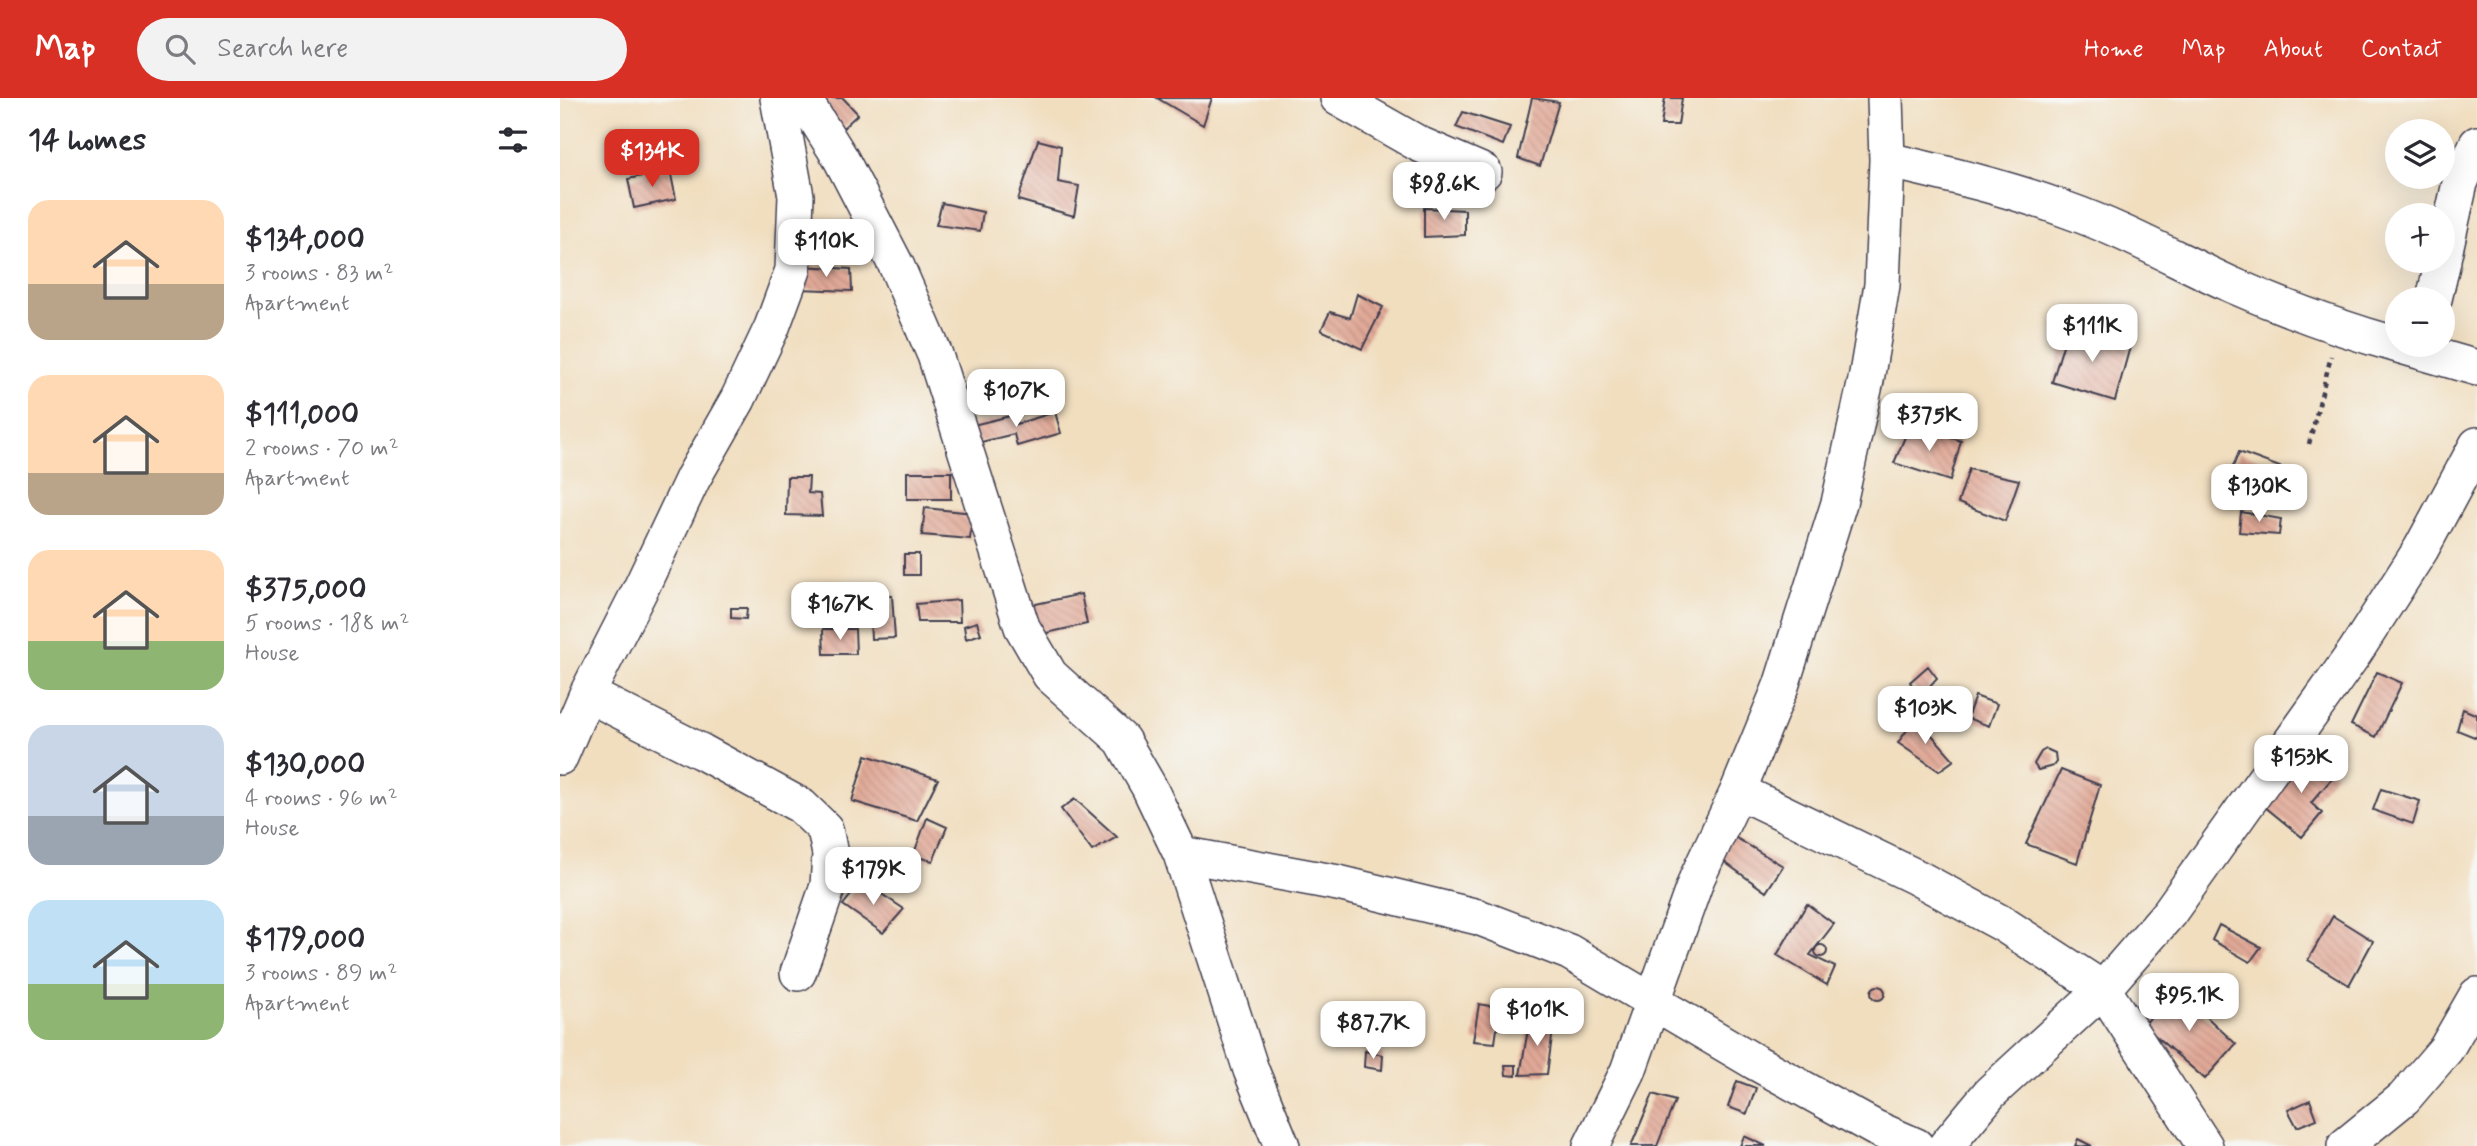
<!DOCTYPE html>
<meta charset="utf-8">
<style>
body{margin:0;font-family:Mynerve,sans-serif;background:#f2f2f3;color:#2b2b33;height:100vh;display:flex;flex-direction:column;font-size:26px;white-space:nowrap}
*{box-sizing:border-box;margin:0}
p{font-size:23px;color:#7c7c81}
.icon{flex:none;width:38px;height:38px;fill:none;stroke:currentColor;stroke-width:2;stroke-linecap:round;stroke-linejoin:round}
.map{position:relative;flex:1;overflow:hidden}
.drawer{display:flex;flex-direction:column;background:#fff;width:560px}
.drawer>*{flex:none}
.controls{position:absolute;left:1825px;top:21px;display:grid;gap:14px}
.controls a{display:grid;place-items:center;width:70px;height:70px;border-radius:50%;background:#fff;box-shadow:0 7px 28px #0002;font-size:35px}
.price{position:absolute;translate:-50% -60px;padding:0 16px;border-radius:14px;background:#fff;color:#222;font-size:23px;line-height:46px;filter:drop-shadow(0 2px 4px #0008)}
.price::after{content:'';position:absolute;left:50%;top:42px;width:21px;height:16px;margin-left:-10px;background:inherit;clip-path:polygon(0 0,100% 0,50% 100%)}
.price.active{background:#d93025;color:#fff}
ul{padding:0;list-style:none}
li{display:flex;align-items:center;gap:21px;height:175px;padding:0 28px}
li span{display:grid;place-items:center;flex:none;width:196px;height:140px;border-radius:21px;color:#555}
li>.icon{margin-inline-start:auto}
span .icon{width:84px;height:84px;fill:#fffc;stroke-width:1}
li b{font-size:30px}
h2{display:flex;justify-content:space-between;align-items:center;height:84px;padding:0 28px;font-size:30px}
header{display:flex;align-items:center;gap:42px;box-sizing:border-box;height:98px;padding:0 35px;background:#d93025;color:#fff}
header strong{font-size:33px}
nav{display:flex;gap:38px;margin-inline-start:auto;font-size:24px}
.search{width:490px;height:63px;background:#f2f2f3;display:flex;align-items:center;gap:18px;box-sizing:border-box;padding:0 24px;border-radius:38px;color:#7c7c81;font-size:26px}
main{display:flex;flex:1;min-height:0}
.map>svg:first-child{display:block}
.building{fill:url(#building-back-hatch)}
.lines{fill:none;stroke-linecap:round;stroke-linejoin:round}
.minor-casing{stroke:#413e4f;stroke-width:38}
.path{stroke:#413e4f;stroke-width:4.5;stroke-dasharray:5 5;stroke-linecap:butt}
.minor{stroke:#fff;stroke-width:35}
</style>
<header>
<strong>Map</strong>
<div class="search"><svg class="icon" aria-label="search" viewBox="0 0 24 24"><circle cx="10" cy="10" r="6"/><path d="M15 15l6 6"/></svg>Search here</div>
<nav><a>Home</a><a>Map</a><a>About</a><a>Contact</a></nav>
</header>
<main>
<section class="drawer">
<h2>14 homes<svg class="icon" aria-label="filters" viewBox="0 0 24 24"><path d="M4 7h16M4 17h16"/><circle cx="9" cy="7" r="2"/><circle cx="15" cy="17" r="2"/></svg></h2>
<ul>
<li><span style="background:linear-gradient(#ffd9b3 60%,#b9a48a 0)"><svg class="icon" aria-label="home" viewBox="0 0 24 24"><path d="M3 11l9-7 9 7M6 9v11h12V9"/></svg></span><div><b>$134,000</b><p>3 rooms · 83 m²</p><p>Apartment</p></div></li>
<li><span style="background:linear-gradient(#ffd9b3 70%,#b9a48a 0)"><svg class="icon" aria-label="home" viewBox="0 0 24 24"><path d="M3 11l9-7 9 7M6 9v11h12V9"/></svg></span><div><b>$111,000</b><p>2 rooms · 70 m²</p><p>Apartment</p></div></li>
<li><span style="background:linear-gradient(#ffd9b3 65%,#8fb573 0)"><svg class="icon" aria-label="home" viewBox="0 0 24 24"><path d="M3 11l9-7 9 7M6 9v11h12V9"/></svg></span><div><b>$375,000</b><p>5 rooms · 188 m²</p><p>House</p></div></li>
<li><span style="background:linear-gradient(#c9d6e8 65%,#9aa5b1 0)"><svg class="icon" aria-label="home" viewBox="0 0 24 24"><path d="M3 11l9-7 9 7M6 9v11h12V9"/></svg></span><div><b>$130,000</b><p>4 rooms · 96 m²</p><p>House</p></div></li>
<li><span style="background:linear-gradient(#bfe0f5 60%,#8fb573 0)"><svg class="icon" aria-label="home" viewBox="0 0 24 24"><path d="M3 11l9-7 9 7M6 9v11h12V9"/></svg></span><div><b>$179,000</b><p>3 rooms · 89 m²</p><p>Apartment</p></div></li>
</ul>
</section>
<div class="map">
<svg width="1917" height="1048" viewBox="0 0 1917 1048">
<defs>
<pattern id="building-back-hatch" width="6" height="6" patternUnits="userSpaceOnUse" patternTransform="scale(1.75)"><rect width="6" height="6" fill="#e1a997"/><path d="M-1 5l2 2M0 0l6 6M5-1l2 2" fill="none" stroke="#c19183"/></pattern>
</defs>
<rect width="100%" height="100%" fill="#f6f6f2"/>
<filter id="ink" filterUnits="userSpaceOnUse"><feTurbulence type="fractalNoise" baseFrequency=".0143" numOctaves="2"/><feDisplacementMap in="SourceGraphic" scale="14" xChannelSelector="R" yChannelSelector="G"/><feConvolveMatrix kernelMatrix="1 2 1 2 8 2 1 2 1" color-interpolation-filters="sRGB"/></filter>
<filter id="wash" filterUnits="userSpaceOnUse"><feTurbulence type="fractalNoise" baseFrequency=".00686" numOctaves="4" result="noise"/><feDisplacementMap in="SourceGraphic" scale="28" xChannelSelector="R" yChannelSelector="G"/><feGaussianBlur stdDeviation="1.57" result="paint"/><feColorMatrix in="noise" values="0 0 0 0 0 0 0 0 0 0 0 0 0 0 0 0 0 1.4 0 .05"/><feComposite in="paint" operator="in"/></filter>
<g filter="url(#wash)">
<rect width="100%" height="100%" fill="#f1debf"/>
<g id="blocks">
<path class="building" d="M 262,0 L 283,0 L 298,16 L 283,30 L 258,4 Z
M 597,0 L 652,0 L 643,27 Z
M 972,0 L 999,4 L 980,68 L 958,60 Z
M 1105,0 L 1122,0 L 1118,27 L 1101,27 Z
M 903,14 L 950,29 L 943,47 L 896,29 Z
M 478,42 L 501,48 L 498,84 L 519,88 L 514,118 L 458,102 Z
M 110,72 L 116,101 L 74,110 L 68,81 Z
M 382,105 L 423,114 L 420,133 L 376,127 Z
M 864,110 L 905,112 L 905,137 L 864,139 Z
M 246,133 L 290,141 L 292,162 L 245,155 Z
M 241,168 L 291,171 L 292,193 L 239,191 Z
M 797,196 L 823,209 L 802,251 L 761,232 L 770,214 L 790,220 Z
M 1508,231 L 1571,245 L 1555,303 L 1492,284 Z
M 495,314 L 501,335 L 457,348 L 454,336 L 413,346 L 409,328 L 454,317 L 456,326 Z
M 1350,327 L 1401,343 L 1390,383 L 1334,365 Z
M 1679,354 L 1736,375 L 1723,406 L 1665,388 Z
M 1409,371 L 1459,382 L 1445,423 L 1398,405 Z
M 347,374 L 391,374 L 391,401 L 347,401 Z
M 227,379 L 249,379 L 248,395 L 260,396 L 262,418 L 226,417 Z
M 365,410 L 413,415 L 410,441 L 362,437 Z
M 1681,414 L 1721,421 L 1719,437 L 1679,434 Z
M 344,456 L 359,456 L 359,477 L 344,477 Z
M 239,487 L 253,487 L 253,521 L 238,521 Z
M 521,496 L 527,526 L 473,538 L 467,508 Z
M 309,498 L 332,498 L 335,540 L 311,541 Z
M 399,502 L 400,524 L 358,524 L 356,506 Z
M 171,510 L 187,510 L 186,521 L 171,520 Z
M 417,524 L 421,536 L 406,541 L 404,528 Z
M 263,531 L 295,531 L 296,556 L 264,556 Z
M 1368,568 L 1377,580 L 1360,599 L 1350,584 Z
M 1817,574 L 1842,585 L 1816,639 L 1791,627 Z
M 1415,598 L 1437,606 L 1429,628 L 1407,620 Z
M 1903,611 L 1917,617 L 1917,640 L 1897,632 Z
M 1356,619 L 1394,662 L 1379,673 L 1338,645 Z
M 1486,651 L 1495,655 L 1496,664 L 1493,668 L 1478,672 L 1474,666 L 1481,654 Z
M 1750,654 L 1776,676 L 1751,705 L 1762,715 L 1742,739 L 1704,708 Z
M 306,657 L 378,681 L 357,723 L 292,703 Z
M 1501,672 L 1540,687 L 1517,765 L 1466,746 Z
M 1821,691 L 1860,703 L 1853,726 L 1813,712 Z
M 515,701 L 557,739 L 532,753 L 501,711 Z
M 367,720 L 387,729 L 373,763 L 353,758 Z
M 1173,738 L 1223,768 L 1206,794 L 1159,760 Z
M 302,783 L 344,811 L 323,835 L 283,807 Z
M 1247,806 L 1274,826 L 1250,857 L 1275,869 L 1267,887 L 1217,857 Z
M 1773,818 L 1813,843 L 1789,887 L 1748,862 Z
M 1659,827 L 1701,849 L 1690,864 L 1652,842 Z
M1255 853a6 6 0 1 1 12 0a6 6 0 1 1-12 0Z
M 1613,888 L 1676,946 L 1645,981 L 1584,928 Z
M1311 895a7 7 0 1 1 14 0a7 7 0 1 1-14 0Z
M 919,906 L 940,910 L 935,945 L 913,943 Z
M 970,920 L 994,924 L 987,976 L 960,977 Z
M 805,953 L 823,957 L 822,972 L 804,969 Z
M 945,967 L 956,967 L 956,978 L 946,977 Z
M 1177,983 L 1196,990 L 1187,1016 L 1168,1009 Z
M 1093,996 L 1115,1003 L 1097,1048 L 1071,1048 Z
M 1750,1002 L 1757,1021 L 1737,1029 L 1728,1012 Z
M 1184,1038 L 1206,1048 L 1180,1048 Z
M 1518,1041 L 1532,1048 L 1515,1048 Z"/>
</g>
</g>
<g filter="url(#ink)">
<use href="#blocks" fill-opacity="0" stroke="#413e4f" stroke-width="2"/>
<g class="lines">
<defs>
<path id="minor" d="M 243,0 L 281,61 L 337,169 L 375,257 L 462,529 L 490,577 L 562,642 L 589,689 L 621,756 L 691,972 L 722,1048
M 778,0 L 859,46 L 924,74
M 1327,62 C 1387,76 1448,90 1507,112 C 1564,132 1617,162 1672,187 C 1726,211 1781,231 1838,247
M 1883,161 L 1900,85 L 1917,46
M 1874,201 L 1883,163
M 1838,247 L 1917,270
M 27,596 L 142,654 L 241,708 L 265,731 L 270,756 L 268,788 L 238,875
M 0,659 L 27,596 L 81,490 L 133,380 L 178,301 L 212,229 L 233,172 L 236,98 L 218,0
M 1178,693 L 1356,779 L 1443,826 L 1543,891 L 1645,1048
M 621,756 L 778,785 L 918,819 L 1009,854 L 1195,964 L 1315,1030 L 1356,1048
M 1031,1048 L 1068,973 L 1137,780 L 1178,693 L 1221,588 L 1279,405 L 1306,282 L 1322,187 L 1327,62 L 1325,0
M 1386,1048 L 1430,995 L 1543,891 L 1609,815 L 1795,554 L 1861,451 L 1917,347
M 1785,1048 L 1844,1000 L 1886,951 L 1917,897"/>
</defs>
<use href="#minor" class="minor-casing"/>
<path class="path" d="M 1749,346 L 1771,258"/>
<use href="#minor" class="minor"/>
</g>
</g>
</svg>
<div class="controls">
<a><svg class="icon" aria-label="layers" viewBox="0 0 24 24"><path d="M12 4l9 5-9 5-9-5zM3 14l9 5 9-5"/></svg></a>
<a>+</a>
<a>−</a>
</div>
<b class="price active" style="left:92px;top:91px">$134K</b>
<b class="price" style="left:884px;top:124px">$98.6K</b>
<b class="price" style="left:266px;top:181px">$110K</b>
<b class="price" style="left:1532px;top:266px">$111K</b>
<b class="price" style="left:456px;top:331px">$107K</b>
<b class="price" style="left:1369px;top:355px">$375K</b>
<b class="price" style="left:1699px;top:426px">$130K</b>
<b class="price" style="left:280px;top:544px">$167K</b>
<b class="price" style="left:1365px;top:648px">$103K</b>
<b class="price" style="left:1741px;top:697px">$153K</b>
<b class="price" style="left:313px;top:809px">$179K</b>
<b class="price" style="left:1629px;top:935px">$95.1K</b>
<b class="price" style="left:977px;top:950px">$101K</b>
<b class="price" style="left:813px;top:963px">$87.7K</b>
</div>
</main>
